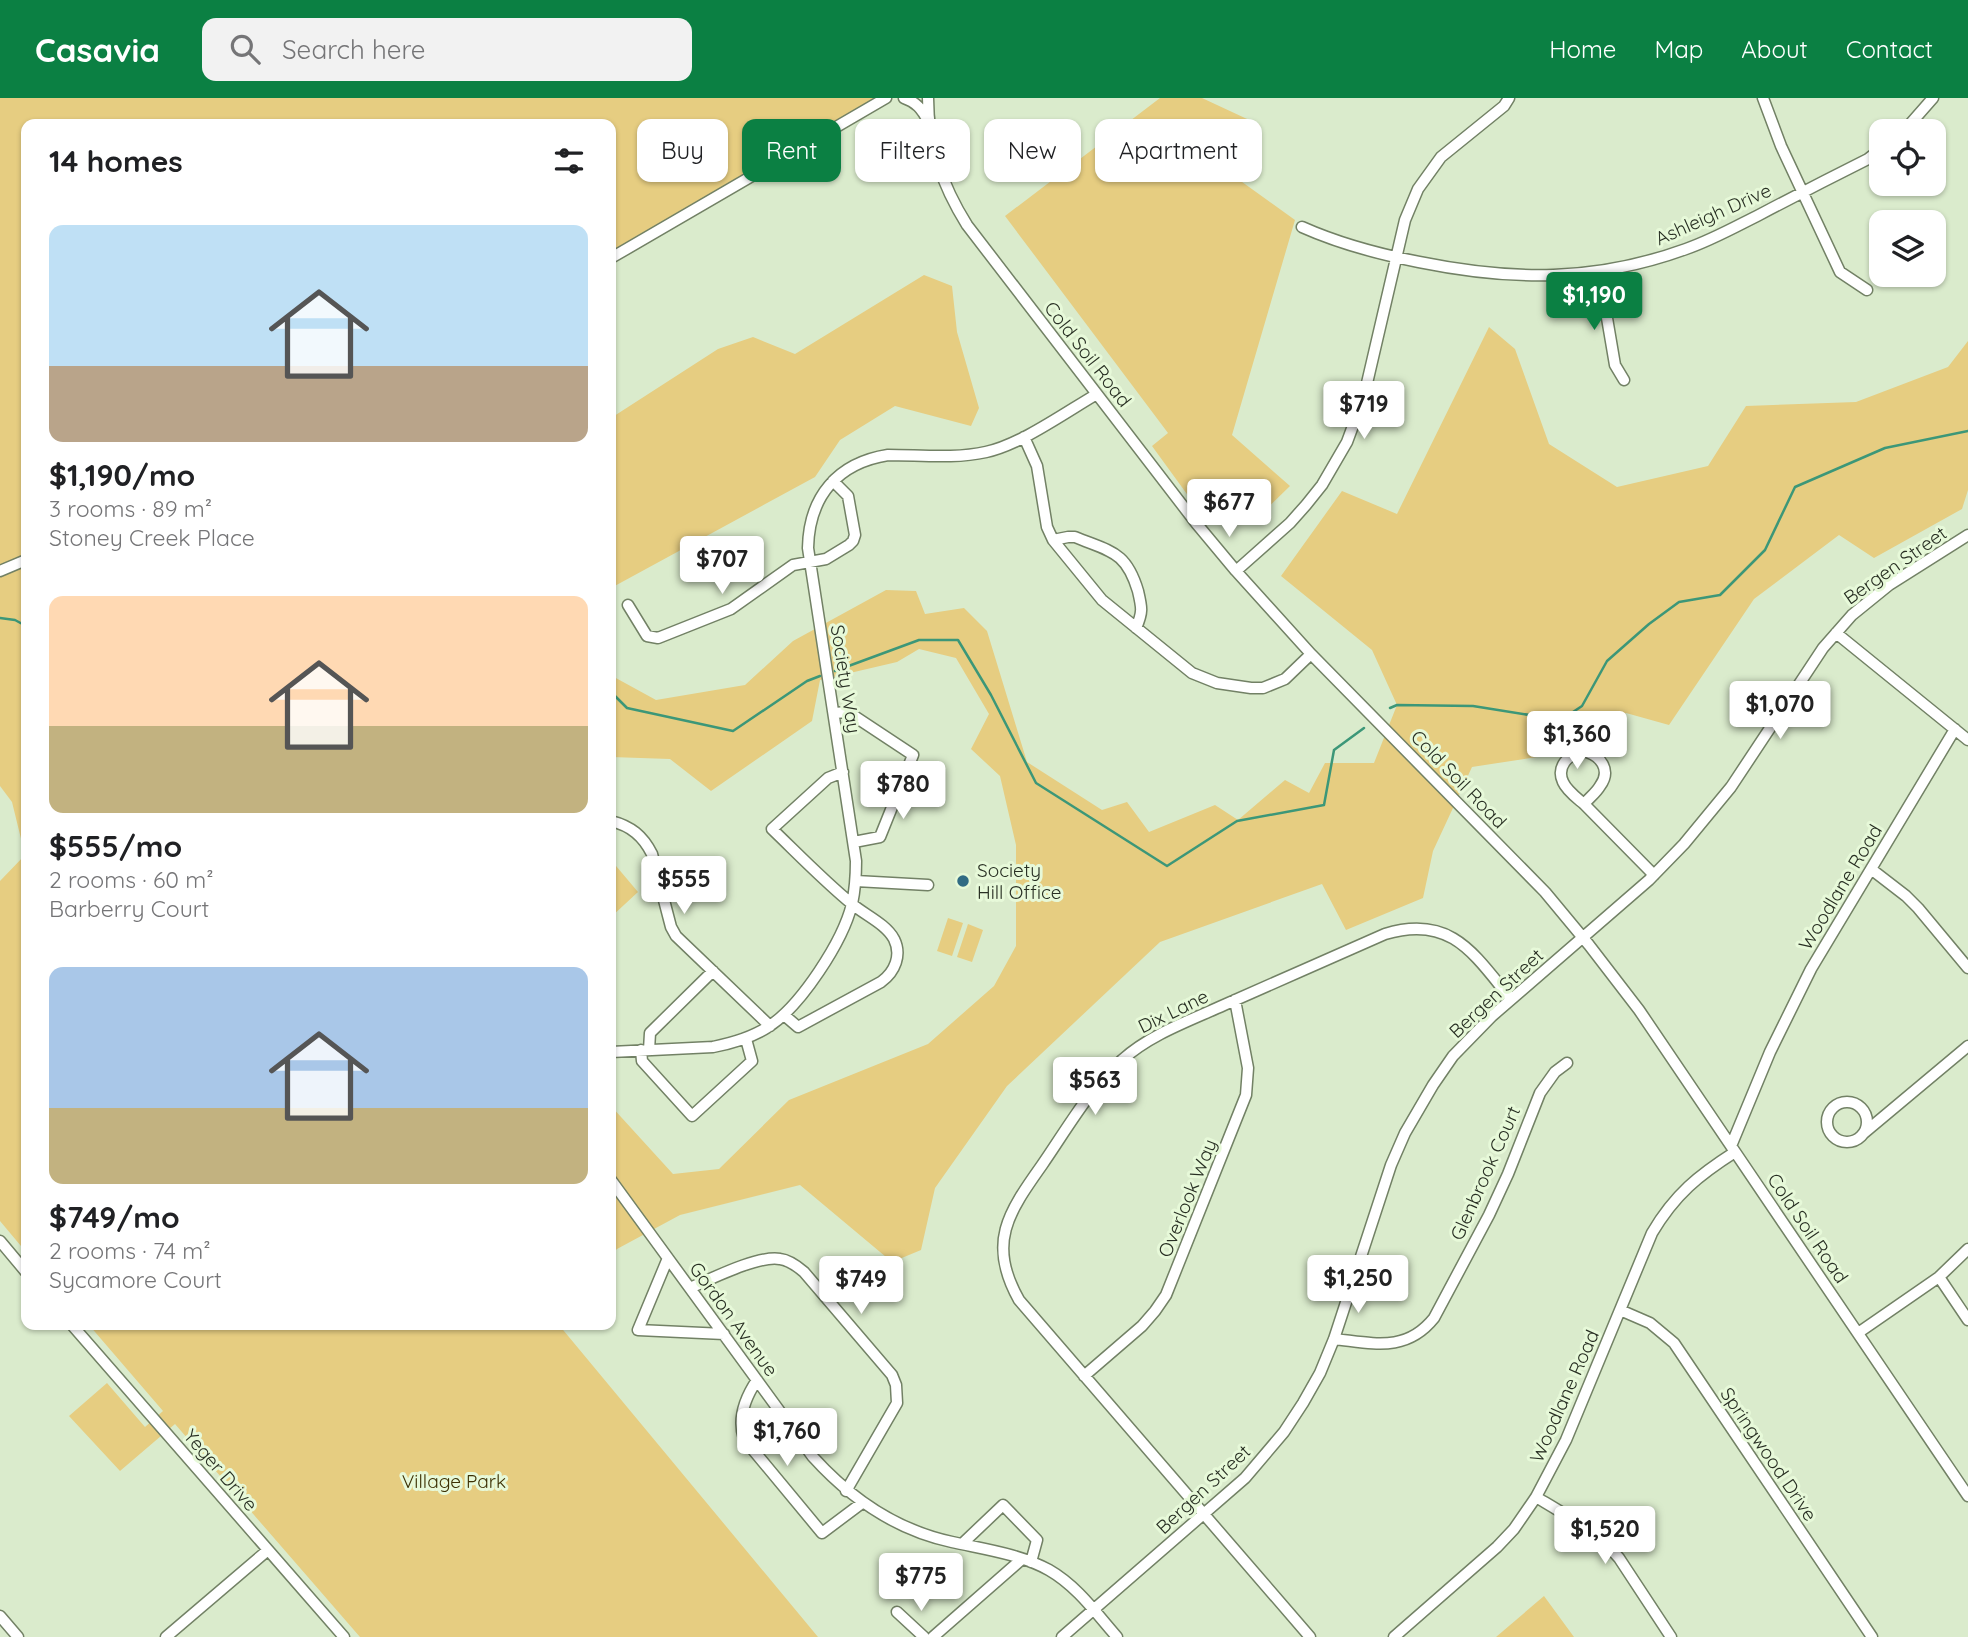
<!DOCTYPE html>
<meta charset="utf-8">
<style>
body{margin:0;font-family:Quicksand,sans-serif;background:#f2f2f2;color:#202124;height:100vh;display:flex;flex-direction:column;font-size:26px;white-space:nowrap}
*{box-sizing:border-box;margin:0}
p{font-size:23px;color:#757577}
.icon{flex:none;width:38px;height:38px;fill:none;stroke:currentColor;stroke-width:2;stroke-linecap:round;stroke-linejoin:round}
.map{position:relative;flex:1;overflow:hidden}
.drawer{position:absolute;left:21px;top:21px;width:595px;height:1211px;display:flex;flex-direction:column;background:#fff;border-radius:14px;box-shadow:0 2px 5px #0004}
.drawer>*{flex:none}
.hud{position:absolute;left:637px;top:21px;width:665px;height:63px;display:flex;gap:14px}
.fabs{position:absolute;left:1869px;top:21px;display:grid;gap:14px}
.fabs a{display:grid;place-items:center;width:77px;height:77px;border-radius:14px;background:#fff;box-shadow:0 2px 5px #0004;font-size:35px}
.price{position:absolute;translate:-50% -60px;padding:0 16px;border-radius:7px;background:#fff;color:#222;font-size:23px;line-height:46px;filter:drop-shadow(0 2px 4px #0008)}
.price::after{content:'';position:absolute;left:50%;top:42px;width:21px;height:16px;margin-left:-10px;background:inherit;clip-path:polygon(0 0,100% 0,50% 100%)}
.price.on{background:#0b8043;color:#fff}
ul{padding:0;list-style:none}
li{display:grid;align-content:center;gap:14px;height:371px;padding:0 28px}
li span{display:grid;place-items:center;height:217px;border-radius:14px;color:#555}
li>.icon{margin-inline-start:auto}
span .icon{width:126px;height:126px;fill:#fffc;stroke-width:1}
li b{font-size:30px}
h2{display:flex;justify-content:space-between;align-items:center;height:84px;padding:0 28px;font-size:30px}
.tag{padding:0 24px;border-radius:14px;background:#fff;box-shadow:0 2px 5px #0004;font-size:24px;line-height:63px}
.tag.on{background:#0b8043;color:#fff}
header{display:flex;align-items:center;gap:42px;box-sizing:border-box;height:98px;padding:0 35px;background:#0b8043;color:#fff}
header strong{font-size:33px}
nav{display:flex;gap:38px;margin-inline-start:auto;font-size:24px}
.search{width:490px;height:63px;background:#f2f2f2;display:flex;align-items:center;gap:18px;box-sizing:border-box;padding:0 24px;border-radius:14px;color:#757577;font-size:26px}
.map>svg:first-child{display:block}
.green{fill:#e6cd81}
.lines{fill:none;stroke-linecap:round;stroke-linejoin:round}
.stream{stroke:#3c9778;stroke-width:2.5}
.minor-casing{stroke:#728165;stroke-width:13}
.minor{stroke:#fff;stroke-width:10}
.poi-dot{fill:#306b83;stroke:#e7f9d9;stroke-width:2.5}
.labels{text-anchor:middle;stroke-width:6;stroke-linejoin:round;paint-order:stroke}
.street-label{font-size:19px;fill:#282f23;stroke:#e7f9d9}
.poi-label{font-size:19px;fill:#282f23;stroke:#e7f9d9;text-anchor:start}
.park-label{font-size:19px;fill:#3c3003;stroke:#e7f9d9}
</style>
<header>
<strong>Casavia</strong>
<div class="search"><svg class="icon" aria-label="search" viewBox="0 0 24 24"><circle cx="10" cy="10" r="6"/><path d="M15 15l6 6"/></svg>Search here</div>
<nav><a>Home</a><a>Map</a><a>About</a><a>Contact</a></nav>
</header>
<div class="map">
<svg width="1968" height="1539" viewBox="0 0 1968 1539">
<rect width="100%" height="100%" fill="#daebcc"/>
<path class="green" d="M 0,0 L 885,0 L 611,158 L 611,26 L 26,26 L 26,1154 L 0,1123 L 0,783 L 25,757 L 12,704 L 0,688 Z
M 1160,0 L 1202,0 L 1260,27 L 1231,76 L 1295,122 L 1232,337 L 1290,388 L 1251,426 L 1208,425 L 1152,348 L 1168,335 L 1005,118 Z
M 924,177 L 952,188 L 957,234 L 979,310 L 971,328 L 895,308 L 840,342 L 815,379 L 611,490 L 611,320 L 718,251 L 753,239 L 795,256 Z
M 1489,229 L 1515,251 L 1549,346 L 1617,389 L 1708,368 L 1746,308 L 1856,304 L 1948,269 L 1968,243 L 1968,392 L 1962,411 L 1874,460 L 1839,437 L 1754,501 L 1669,627 L 1626,615 L 1556,656 L 1472,669 L 1433,753 L 1423,800 L 1346,832 L 1322,786 L 1160,844 L 1007,988 L 935,1090 L 921,1152 L 892,1164 L 800,1087 L 680,1117 L 617,1151 L 611,1157 L 611,1008 L 673,1076 L 719,1071 L 789,1002 L 928,946 L 994,888 L 1016,848 L 1016,747 L 1000,678 L 971,651 L 989,616 L 956,560 L 919,551 L 897,564 L 820,582 L 812,623 L 711,693 L 670,661 L 611,659 L 611,573 L 614,579 L 656,602 L 745,587 L 793,543 L 886,492 L 916,493 L 925,516 L 964,510 L 987,533 L 1027,664 L 1102,712 L 1127,704 L 1149,734 L 1215,707 L 1238,722 L 1285,682 L 1309,695 L 1325,665 L 1374,665 L 1397,607 L 1372,552 L 1281,478 L 1342,393 L 1397,416 Z
M 611,762 L 638,794 L 611,819 Z
M 948,820 L 963,825 L 952,858 L 937,853 Z
M 968,826 L 983,832 L 972,864 L 957,859 Z
M 89,1227 L 559,1227 L 818,1539 L 360,1539 L 175,1326 L 120,1373 L 69,1318 L 107,1285 L 145,1329 L 163,1313 Z
M 1544,1498 L 1574,1539 L 1496,1539 Z"/>
<g class="lines">
<path class="stream" d="M 0,520 L 15,522 L 26,528
M 835,573 L 919,542 L 958,542 L 991,597 L 1036,685 L 1167,768 L 1237,723 L 1324,707 L 1334,652 L 1364,630
M 611,594 L 627,610 L 733,633 L 807,583 L 820,578
M 1390,610 L 1397,607 L 1473,608 L 1561,622 L 1582,608 L 1607,563 L 1649,526 L 1679,504 L 1720,497 L 1765,452 L 1795,389 L 1885,350 L 1968,333"/>
<defs>
<path id="minor" d="M 904,0 C 916,4 922,11 928,23
M 928,0 C 928,47 942,87 967,127 L 1196,425 L 1236,473 L 1311,556 L 1545,794 L 1589,847 L 1639,912 L 1968,1398
M 1763,0 L 1781,48 L 1840,174 L 1867,192
M 1904,33 L 1933,0
M 1302,129 C 1340,146 1378,156 1419,164 C 1513,183 1595,184 1686,151 C 1712,142 1735,129 1759,117 C 1795,98 1832,79 1868,61 L 1881,51
M 611,160 L 886,0
M 1599,173 L 1615,267 L 1624,282
M 1024,339 L 1037,368 L 1047,429 L 1053,442 L 1102,502 L 1192,575 L 1217,585 L 1251,590 L 1263,590 L 1285,581 L 1311,556
M 1053,442 L 1068,439 L 1075,439 C 1111,454 1126,453 1138,493 C 1142,510 1143,514 1136,530
M 0,473 L 26,462
M 1236,473 L 1290,425 L 1306,407 L 1322,387 L 1347,344 L 1364,298 L 1405,122 L 1418,91 L 1441,59 L 1504,8 L 1509,0
M 628,507 L 647,538 L 658,540 L 731,511 L 793,467 L 826,461 L 849,447 L 853,443 L 855,437 L 848,398 L 833,383
M 1836,535 L 1968,642
M 834,615 L 848,614 L 913,657 L 880,739 L 854,744
M 1583,653 C 1600,656 1612,672 1600,688 C 1596,695 1589,700 1584,706 C 1577,700 1567,693 1563,684 C 1556,669 1568,656 1583,653 Z
M 1584,706 L 1654,777
M 611,723 C 631,728 643,738 652,756 L 671,829 L 676,838 L 770,928
M 1871,771 L 1906,798 L 1918,810 L 1968,870
M 856,783 L 928,787
M 784,917 L 798,929 L 881,884 C 895,874 902,857 894,841 C 886,826 865,817 852,806 C 824,783 798,756 772,731 L 828,680 L 843,674
M 641,952 L 642,963 L 692,1018 L 752,963 L 746,941
M 649,952 L 650,935 L 713,873
M 611,954 L 713,949 C 733,945 751,940 768,929 C 801,908 843,843 852,806 C 855,792 856,777 856,763 L 808,450 C 809,399 837,365 888,357 C 920,357 955,361 986,354 C 1020,347 1066,314 1097,296
M1827 1024a20 20 0 1 1 40 0a20 20 0 1 1-40 0Z
M 1864,1035 L 1968,948
M 1731,1048 L 1770,954 L 1811,871 L 1955,631
M 611,1082 L 813,1359 C 851,1401 896,1432 952,1444 C 983,1451 1020,1456 1049,1472 C 1077,1488 1096,1515 1117,1539
M 0,1143 L 26,1174
M 668,1160 L 638,1232 L 724,1236
M 1939,1179 L 1968,1222
M 690,1190 C 711,1181 758,1157 780,1161 C 789,1162 797,1168 804,1174 L 892,1277 L 896,1287 L 897,1305 L 846,1393
M 1620,1212 L 1650,1225 L 1674,1245 L 1872,1539
M 72,1227 L 344,1539
M 1858,1235 L 1939,1179 L 1968,1151
M 1334,1241 C 1373,1245 1406,1255 1434,1220 L 1489,1117 L 1508,1076 L 1540,995 L 1555,974 L 1567,965
M 1084,1278 L 1142,1228 L 1155,1213 L 1166,1197 L 1246,997 L 1248,970 L 1235,902
M 757,1282 C 745,1300 737,1320 744,1341 L 822,1435 L 862,1405
M 1536,1399 C 1566,1417 1597,1434 1619,1460 L 1671,1539
M 962,1446 L 1003,1407 L 1037,1442 L 1031,1464
M 897,1514 L 924,1539
M 0,1518 L 18,1539
M 166,1539 L 268,1452
M 933,1539 L 1022,1461
M 1062,1539 L 1245,1380 L 1284,1334 L 1303,1305 L 1320,1275 L 1334,1241 L 1391,1067 L 1405,1035 L 1433,987 L 1453,958 L 1492,918 L 1649,782 L 1684,746 L 1731,689 L 1823,550 L 1852,517 L 1889,487 L 1968,437
M 1310,1539 L 1019,1202 C 987,1145 1008,1115 1042,1067 C 1065,1034 1091,988 1122,962 C 1151,936 1189,923 1224,907 C 1278,883 1331,860 1385,836 C 1451,816 1474,856 1511,901
M 1394,1539 L 1497,1449 L 1514,1431 L 1536,1399 L 1566,1342 L 1652,1135 C 1675,1096 1699,1077 1735,1054"/>
</defs>
<use href="#minor" class="minor-casing"/>
<use href="#minor" class="minor"/>
</g>
<circle class="poi-dot" cx="963" cy="783" r="7"/>
<g class="labels">
<g class="street-label">
<text transform="translate(1713 116) rotate(-24)" y="7">Ashleigh Drive</text>
<text transform="translate(1088 256) rotate(52)" y="7">Cold Soil Road</text>
<text transform="translate(1895 467) rotate(-35)" y="7">Bergen Street</text>
<text transform="translate(846 581) rotate(81)" y="7">Society Way</text>
<text transform="translate(1459 681) rotate(46)" y="7">Cold Soil Road</text>
<text transform="translate(1840 789) rotate(-59)" y="7">Woodlane Road</text>
<text transform="translate(1496 895) rotate(-43)" y="7">Bergen Street</text>
<text transform="translate(1173 913) rotate(-26)" y="7">Dix Lane</text>
<text transform="translate(1485 1075) rotate(-66)" y="7">Glenbrook Court</text>
<text transform="translate(1187 1100) rotate(-68)" y="7">Overlook Way</text>
<text transform="translate(1808 1130) rotate(56)" y="7">Cold Soil Road</text>
<text transform="translate(734 1221) rotate(54)" y="7">Gordon Avenue</text>
<text transform="translate(1564 1298) rotate(-66)" y="7">Woodlane Road</text>
<text transform="translate(1769 1356) rotate(56)" y="7">Springwood Drive</text>
<text transform="translate(221 1372) rotate(49)" y="7">Yeger Drive</text>
<text transform="translate(1203 1391) rotate(-43)" y="7">Bergen Street</text>
</g>
<g class="poi-label">
<text x="977" y="779">Society<tspan x="977" dy="22">Hill Office</tspan></text>
</g>
<g class="park-label">
<text x="454" y="1390">Village Park</text>
</g>
</g>
</svg>
<div class="fabs">
<a><svg class="icon" aria-label="locate" viewBox="0 0 24 24"><circle cx="12" cy="12" r="6"/><path d="M12 2v4M12 18v4M2 12h4M18 12h4"/></svg></a>
<a><svg class="icon" aria-label="layers" viewBox="0 0 24 24"><path d="M12 4l9 5-9 5-9-5zM3 14l9 5 9-5"/></svg></a>
</div>
<b class="price on" style="left:1594px;top:234px">$1,190</b>
<b class="price" style="left:1364px;top:343px">$719</b>
<b class="price" style="left:1229px;top:441px">$677</b>
<b class="price" style="left:722px;top:498px">$707</b>
<b class="price" style="left:1780px;top:643px">$1,070</b>
<b class="price" style="left:1577px;top:673px">$1,360</b>
<b class="price" style="left:903px;top:723px">$780</b>
<b class="price" style="left:684px;top:818px">$555</b>
<b class="price" style="left:1095px;top:1019px">$563</b>
<b class="price" style="left:1358px;top:1217px">$1,250</b>
<b class="price" style="left:861px;top:1218px">$749</b>
<b class="price" style="left:787px;top:1370px">$1,760</b>
<b class="price" style="left:1605px;top:1468px">$1,520</b>
<b class="price" style="left:921px;top:1515px">$775</b>
<div class="hud">
<a class="tag">Buy</a>
<a class="tag on">Rent</a>
<a class="tag">Filters</a>
<a class="tag">New</a>
<a class="tag">Apartment</a>
</div>
<section class="drawer">
<h2>14 homes<svg class="icon" aria-label="filters" viewBox="0 0 24 24"><path d="M4 7h16M4 17h16"/><circle cx="9" cy="7" r="2"/><circle cx="15" cy="17" r="2"/></svg></h2>
<ul>
<li><span style="background:linear-gradient(#bfe0f5 65%,#b9a48a 0)"><svg class="icon" aria-label="home" viewBox="0 0 24 24"><path d="M3 11l9-7 9 7M6 9v11h12V9"/></svg></span><div><b>$1,190/mo</b><p>3 rooms · 89 m²</p><p>Stoney Creek Place</p></div></li>
<li><span style="background:linear-gradient(#ffd9b3 60%,#c2b280 0)"><svg class="icon" aria-label="home" viewBox="0 0 24 24"><path d="M3 11l9-7 9 7M6 9v11h12V9"/></svg></span><div><b>$555/mo</b><p>2 rooms · 60 m²</p><p>Barberry Court</p></div></li>
<li><span style="background:linear-gradient(#a9c7e8 65%,#c2b280 0)"><svg class="icon" aria-label="home" viewBox="0 0 24 24"><path d="M3 11l9-7 9 7M6 9v11h12V9"/></svg></span><div><b>$749/mo</b><p>2 rooms · 74 m²</p><p>Sycamore Court</p></div></li>
</ul>
</section>
</div>
